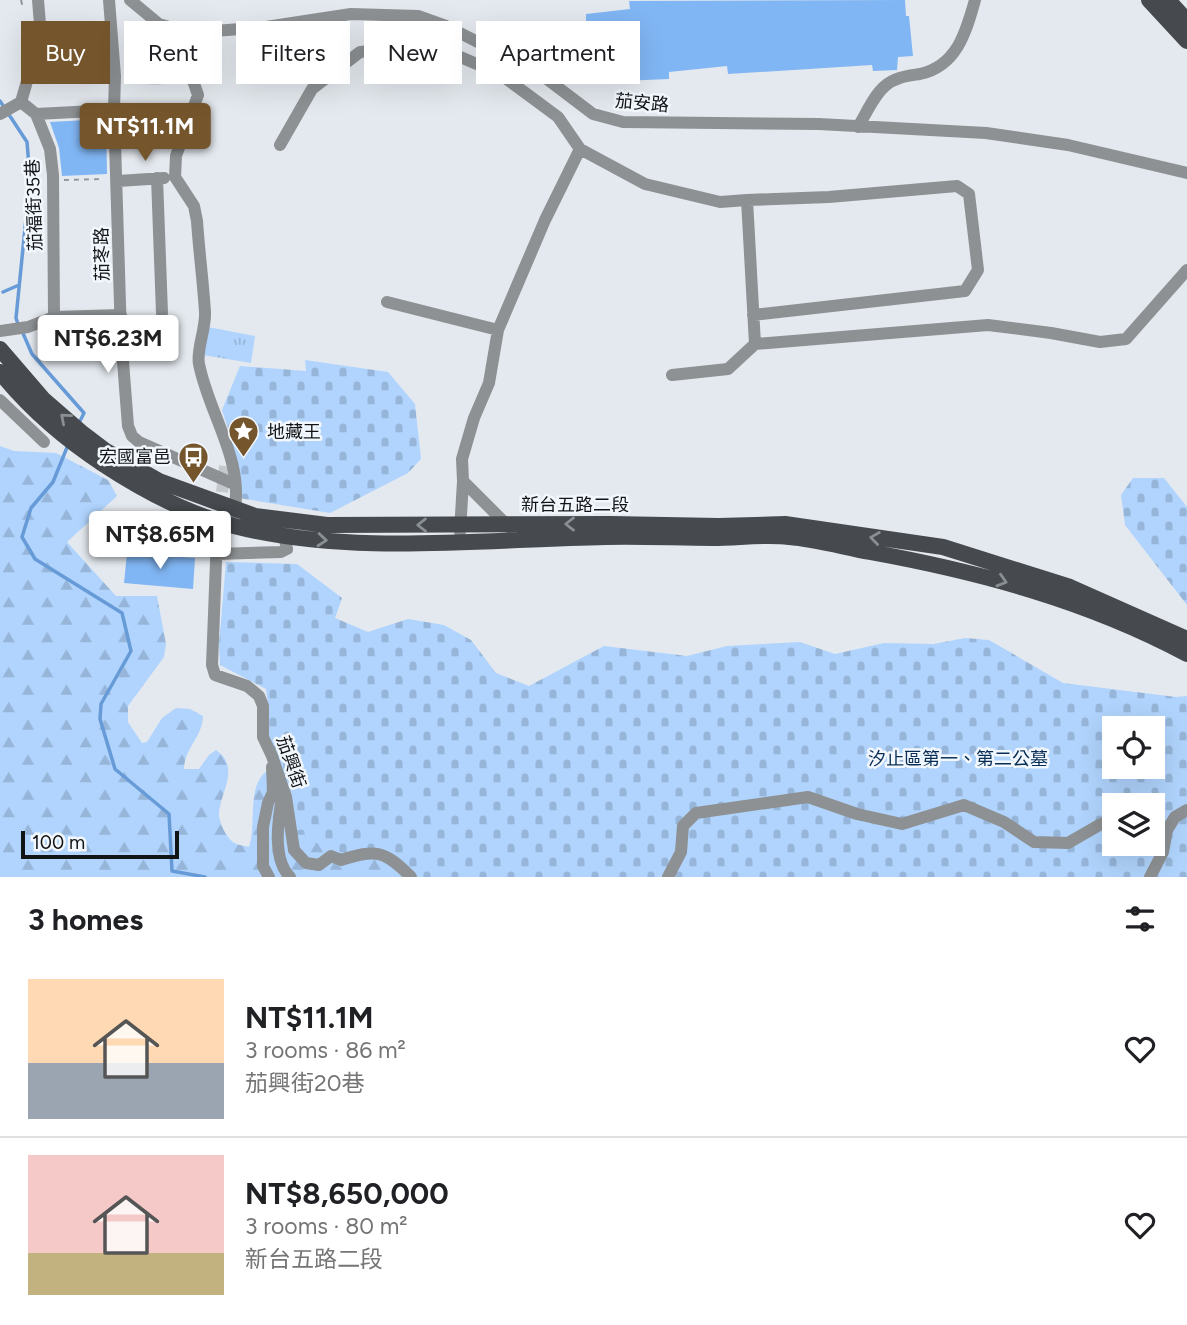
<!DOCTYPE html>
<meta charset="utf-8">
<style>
body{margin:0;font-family:Figtree,"Noto Sans TC",sans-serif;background:#f6f6f6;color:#202124;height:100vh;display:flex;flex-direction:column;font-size:26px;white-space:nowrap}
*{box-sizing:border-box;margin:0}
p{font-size:23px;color:#757577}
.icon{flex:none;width:38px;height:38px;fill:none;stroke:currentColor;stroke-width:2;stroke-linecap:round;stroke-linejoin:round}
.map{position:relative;height:877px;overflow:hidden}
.drawer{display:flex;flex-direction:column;background:#fff;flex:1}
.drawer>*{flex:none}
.guide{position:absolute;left:21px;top:21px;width:700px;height:63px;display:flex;gap:14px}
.fabs{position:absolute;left:1102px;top:716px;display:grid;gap:14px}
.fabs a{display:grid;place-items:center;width:63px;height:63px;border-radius:0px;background:#fff;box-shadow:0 7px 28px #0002;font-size:35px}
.scale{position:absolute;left:21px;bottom:18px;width:158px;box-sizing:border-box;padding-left:7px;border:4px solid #121416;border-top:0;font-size:19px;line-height:24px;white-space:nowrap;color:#121416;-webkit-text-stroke:5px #f1f7fd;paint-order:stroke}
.price{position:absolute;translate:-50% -60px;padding:0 16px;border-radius:7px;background:#fff;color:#222;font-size:23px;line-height:46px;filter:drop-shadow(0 2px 4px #0008)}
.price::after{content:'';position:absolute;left:50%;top:42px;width:21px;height:16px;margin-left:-10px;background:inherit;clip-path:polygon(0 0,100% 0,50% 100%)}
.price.selected{background:#75552b;color:#fff}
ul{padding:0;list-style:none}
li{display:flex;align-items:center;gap:21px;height:175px;padding:0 28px}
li+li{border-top:2px solid #e0e0e0}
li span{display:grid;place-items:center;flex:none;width:196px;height:140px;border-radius:0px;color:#555}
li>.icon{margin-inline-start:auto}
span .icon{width:84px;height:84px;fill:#fffc;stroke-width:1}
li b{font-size:30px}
h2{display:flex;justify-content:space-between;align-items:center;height:84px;padding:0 28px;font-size:30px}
.pill{padding:0 24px;border-radius:0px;background:#fff;box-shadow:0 7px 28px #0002;font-size:24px;line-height:63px}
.pill.selected{background:#75552b;color:#fff}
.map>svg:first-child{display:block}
.grass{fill:url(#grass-tufts)}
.forest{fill:url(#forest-firs)}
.cemetery{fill:url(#cemetery-stones);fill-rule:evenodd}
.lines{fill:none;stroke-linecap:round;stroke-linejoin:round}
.stream{stroke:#679bd7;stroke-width:3.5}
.building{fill:#81b6f4}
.minor-tunnel{stroke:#c4c9ce;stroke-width:12;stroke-dasharray:12 6;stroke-linecap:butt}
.path{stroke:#91959a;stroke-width:2;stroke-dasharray:5 5;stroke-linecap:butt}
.minor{stroke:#8e9193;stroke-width:12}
.major{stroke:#464a4e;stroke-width:16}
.oneway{stroke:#8a8f94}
.labels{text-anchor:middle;stroke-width:5;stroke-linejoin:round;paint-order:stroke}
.street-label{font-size:18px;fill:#121416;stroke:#f1f7fd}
.poi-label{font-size:18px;fill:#121416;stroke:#f1f7fd;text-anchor:start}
.park-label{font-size:18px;fill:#072d54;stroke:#f1f7fd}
</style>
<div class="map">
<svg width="1187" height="877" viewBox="0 0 1187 877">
<defs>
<pattern id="grass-tufts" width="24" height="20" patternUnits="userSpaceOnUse" patternTransform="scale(1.75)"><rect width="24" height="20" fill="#b0d4fd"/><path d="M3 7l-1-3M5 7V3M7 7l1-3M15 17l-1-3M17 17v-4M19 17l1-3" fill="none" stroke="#96b5d8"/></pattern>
<pattern id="forest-firs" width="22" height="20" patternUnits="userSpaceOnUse" patternTransform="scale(1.75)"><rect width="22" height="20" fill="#b0d4fd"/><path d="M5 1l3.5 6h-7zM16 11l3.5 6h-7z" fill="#96b5d8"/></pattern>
<pattern id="cemetery-stones" width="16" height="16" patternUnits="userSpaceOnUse" patternTransform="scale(1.75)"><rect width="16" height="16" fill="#b0d4fd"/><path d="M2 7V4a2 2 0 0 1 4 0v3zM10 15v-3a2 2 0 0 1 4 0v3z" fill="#96b5d8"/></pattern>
</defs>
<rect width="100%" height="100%" fill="#e4e9ef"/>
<path class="grass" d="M 208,327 L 255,336 L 251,363 L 203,355 Z"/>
<path class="forest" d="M 0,446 L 14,451 L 56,453 L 108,480 L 117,496 L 67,542 L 116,596 L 157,596 L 166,644 L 164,657 L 128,706 L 128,722 L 142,743 L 147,742 L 162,718 L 176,708 L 190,709 L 203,716 C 203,736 184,749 184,769 L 199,769 L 209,755 L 216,750 C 240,767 222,789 219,812 C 218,820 226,837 233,842 C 237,845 245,846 249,847 C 257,824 246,786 267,771 L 321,845 L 339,857 L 371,854 L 399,871 L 405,877 L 0,877 Z"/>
<path class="cemetery" d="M 305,360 L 388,372 L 415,404 L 421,459 L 408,473 L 330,513 L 239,498 L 230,435 L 222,410 L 240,366 L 306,371 Z
M 1133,478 L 1164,478 L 1187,507 L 1187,605 L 1125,525 L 1121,495 Z
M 226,562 L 297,564 L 342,598 L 335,618 L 368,632 L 408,619 L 444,625 L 471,640 L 496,673 L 529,686 L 604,646 L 687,656 L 727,646 L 800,642 L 835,654 L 884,643 L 934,644 L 965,638 L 989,640 L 1063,683 L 1176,697 L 1187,696 L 1187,877 L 405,877 L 399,871 L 371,854 L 339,857 L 295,829 L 268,734 L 269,715 L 266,689 L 220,665 L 219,644 ZM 1115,728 L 1153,728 L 1153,766 L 1115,766 ZM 1115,805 L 1153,805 L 1153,844 L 1115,844 Z"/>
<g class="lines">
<path class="stream" d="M 0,101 L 27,142 L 30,178 L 16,318 L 18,324
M 3,292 L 19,285
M 22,331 L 32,354 L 84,413 L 79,423
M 68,445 L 53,482 L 31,508 L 22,537 L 35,559 L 122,613 L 131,651 L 101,704 L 100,719 L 115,769 L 169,814 L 172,871 L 205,877"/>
</g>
<path class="building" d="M 905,0 L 906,16 L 909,16 L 913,56 L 898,57 L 897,70 L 873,71 L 872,65 L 728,74 L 727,66 L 669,72 L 669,79 L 597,82 L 597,74 L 586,75 L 586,14 L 630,9 L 629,1 Z
M 106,119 L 107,174 L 62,176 L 59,148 L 50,122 Z
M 127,553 L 195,558 L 193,589 L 124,583 Z"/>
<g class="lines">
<path class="minor-tunnel" d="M 220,510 L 225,466"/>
<path class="path" d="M 21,0 L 22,4 L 27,4
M 64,180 L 104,179"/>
<path class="minor" d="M 109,0 L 115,76 L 114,110 L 121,336 L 128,426 L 132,436 L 139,442 L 234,484
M 130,0 L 159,24 L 189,33 L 266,27 L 351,14 L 418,16 L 446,26 L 539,73 L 593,114 L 623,122 L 819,124 L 986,133 L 1068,145 L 1187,173
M 189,33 L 188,66 L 198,95 L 176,156 L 175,177 L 194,206 L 197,221 C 199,251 203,281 205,312 C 206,329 196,350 199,364 C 209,415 245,461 234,514
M 32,64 L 31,43 L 40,24 L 38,0
M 139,78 C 157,78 175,81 188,66
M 21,102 L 36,114 L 50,149 L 53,175 L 54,317
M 0,114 L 21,102 L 32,64 L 99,75
M 36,114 L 114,110
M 858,127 C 866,114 874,95 885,86 C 895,77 908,76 920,74 C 957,66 966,32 975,0
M 280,145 L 312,89 L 360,52 L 414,47 L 458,56 L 500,74 L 558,117 L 580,149 L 545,220 L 498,330 L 489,383 L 474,418 L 462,459 L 463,481 L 460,532
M 580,149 L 645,184 L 720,202 L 747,200 L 755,344 L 988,325 L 1051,333 L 1100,342 L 1126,339 L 1187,270
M 157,178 L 162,313
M 118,181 L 164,178
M 747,200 L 829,197 L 957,186 L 969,194 L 978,270 L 965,291 L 753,315
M 387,302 L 498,330
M 0,331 L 28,327 L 54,317 L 121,315
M 672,375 L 728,369 L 755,344
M 0,400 L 44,442
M 463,481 L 510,528
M 217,536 L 212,665 L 215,675 L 247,686 L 259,696 L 263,706 L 263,737 L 272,756 L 286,797 L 294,850 L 306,863 L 319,865 L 331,856 L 341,860 C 376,849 384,850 411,877
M 217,554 L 281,552 L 287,549 L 284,536
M 282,797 C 278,821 272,859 290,877
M 1153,830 L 1167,830 L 1175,817 L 1187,810
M 269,877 L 263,866 L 263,827 L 268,803 L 273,792 L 272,767
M 668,877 L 681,852 L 683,826 L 696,813 L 808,797 L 857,814 L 902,824 L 964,805 L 1004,822 L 1034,842 L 1068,843 L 1101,824 L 1115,820
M 1150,877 L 1163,852 L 1167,830"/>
<path class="major" d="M 1149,0 L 1187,41
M 1168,0 L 1187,21
M 0,349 L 43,399 L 81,432 L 106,451 L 159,481 L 255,516 L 327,525 L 611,524 L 719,526 L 785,524 L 943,547 L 1070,587 L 1187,639
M 0,372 C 29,408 65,439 103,464 C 144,491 187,514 234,526 C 351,556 486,539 606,537 C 641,536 677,538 713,538 C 738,538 764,534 789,537 C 816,539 843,547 870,552 C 980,572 1088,601 1187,654"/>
</g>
<defs><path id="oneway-chevron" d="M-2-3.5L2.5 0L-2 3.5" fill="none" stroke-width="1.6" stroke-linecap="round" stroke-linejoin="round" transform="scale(1.75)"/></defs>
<g class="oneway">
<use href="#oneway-chevron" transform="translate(65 418) rotate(-139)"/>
<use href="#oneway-chevron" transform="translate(570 524) rotate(180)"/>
<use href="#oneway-chevron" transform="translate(422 525) rotate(-180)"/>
<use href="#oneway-chevron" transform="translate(875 538) rotate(-172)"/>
<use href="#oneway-chevron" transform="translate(322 540) rotate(5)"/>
<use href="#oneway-chevron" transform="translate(1002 581) rotate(17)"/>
</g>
<defs>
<symbol id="sight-pin" viewBox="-11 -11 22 30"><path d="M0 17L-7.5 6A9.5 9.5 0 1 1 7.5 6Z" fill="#75552b" stroke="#f1f7fd"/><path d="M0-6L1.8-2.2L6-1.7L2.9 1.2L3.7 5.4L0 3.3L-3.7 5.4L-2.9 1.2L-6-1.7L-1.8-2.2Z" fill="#fff"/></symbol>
<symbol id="bus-pin" viewBox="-11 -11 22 30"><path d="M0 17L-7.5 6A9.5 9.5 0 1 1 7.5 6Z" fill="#75552b" stroke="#f1f7fd"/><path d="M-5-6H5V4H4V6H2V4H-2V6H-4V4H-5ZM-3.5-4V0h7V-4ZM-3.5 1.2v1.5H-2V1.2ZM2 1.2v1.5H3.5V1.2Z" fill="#fff"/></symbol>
</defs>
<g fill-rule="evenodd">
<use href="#sight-pin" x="226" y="414" width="35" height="47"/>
<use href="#bus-pin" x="176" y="440" width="35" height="47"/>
</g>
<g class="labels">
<g class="street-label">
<text transform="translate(642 103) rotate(5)" y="6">茄安路</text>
<text transform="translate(34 205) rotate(-92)" y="6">茄福街35巷</text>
<text transform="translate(102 254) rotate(-91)" y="6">茄苳路</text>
<text x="575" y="511">新台五路二段</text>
<text transform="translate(291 762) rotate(71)" y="6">茄興街</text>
</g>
<g class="poi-label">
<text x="267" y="438">地藏王</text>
<text x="171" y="463" text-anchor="end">宏國富邑</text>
</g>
<g class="park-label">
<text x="958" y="765">汐止區第一、第二公墓</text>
</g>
</g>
</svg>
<div class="fabs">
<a><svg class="icon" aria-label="locate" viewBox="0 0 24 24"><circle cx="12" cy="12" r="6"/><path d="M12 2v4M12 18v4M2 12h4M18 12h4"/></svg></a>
<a><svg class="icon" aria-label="layers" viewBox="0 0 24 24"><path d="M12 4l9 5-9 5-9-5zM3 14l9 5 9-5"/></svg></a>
</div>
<div class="scale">100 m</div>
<b class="price selected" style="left:145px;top:163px">NT$11.1M</b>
<b class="price" style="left:108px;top:375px">NT$6.23M</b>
<b class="price" style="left:160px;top:571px">NT$8.65M</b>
<div class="guide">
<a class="pill selected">Buy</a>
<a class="pill">Rent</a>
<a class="pill">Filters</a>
<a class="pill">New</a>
<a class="pill">Apartment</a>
</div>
</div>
<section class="drawer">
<h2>3 homes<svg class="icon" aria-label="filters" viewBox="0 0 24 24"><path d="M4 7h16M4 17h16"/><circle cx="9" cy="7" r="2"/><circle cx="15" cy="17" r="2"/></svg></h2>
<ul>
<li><span style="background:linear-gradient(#ffd9b3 60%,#9aa5b1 0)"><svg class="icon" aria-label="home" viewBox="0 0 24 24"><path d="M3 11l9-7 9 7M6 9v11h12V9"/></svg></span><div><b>NT$11.1M</b><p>3 rooms · 86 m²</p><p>茄興街20巷</p></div><svg class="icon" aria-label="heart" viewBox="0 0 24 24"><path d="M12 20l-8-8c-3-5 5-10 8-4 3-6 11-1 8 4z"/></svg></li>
<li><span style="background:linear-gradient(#f6c9c9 70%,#c2b280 0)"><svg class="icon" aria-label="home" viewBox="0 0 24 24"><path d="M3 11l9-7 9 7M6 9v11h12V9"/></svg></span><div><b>NT$8,650,000</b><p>3 rooms · 80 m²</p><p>新台五路二段</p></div><svg class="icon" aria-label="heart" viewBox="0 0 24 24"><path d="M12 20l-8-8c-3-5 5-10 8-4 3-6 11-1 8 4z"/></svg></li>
</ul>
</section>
